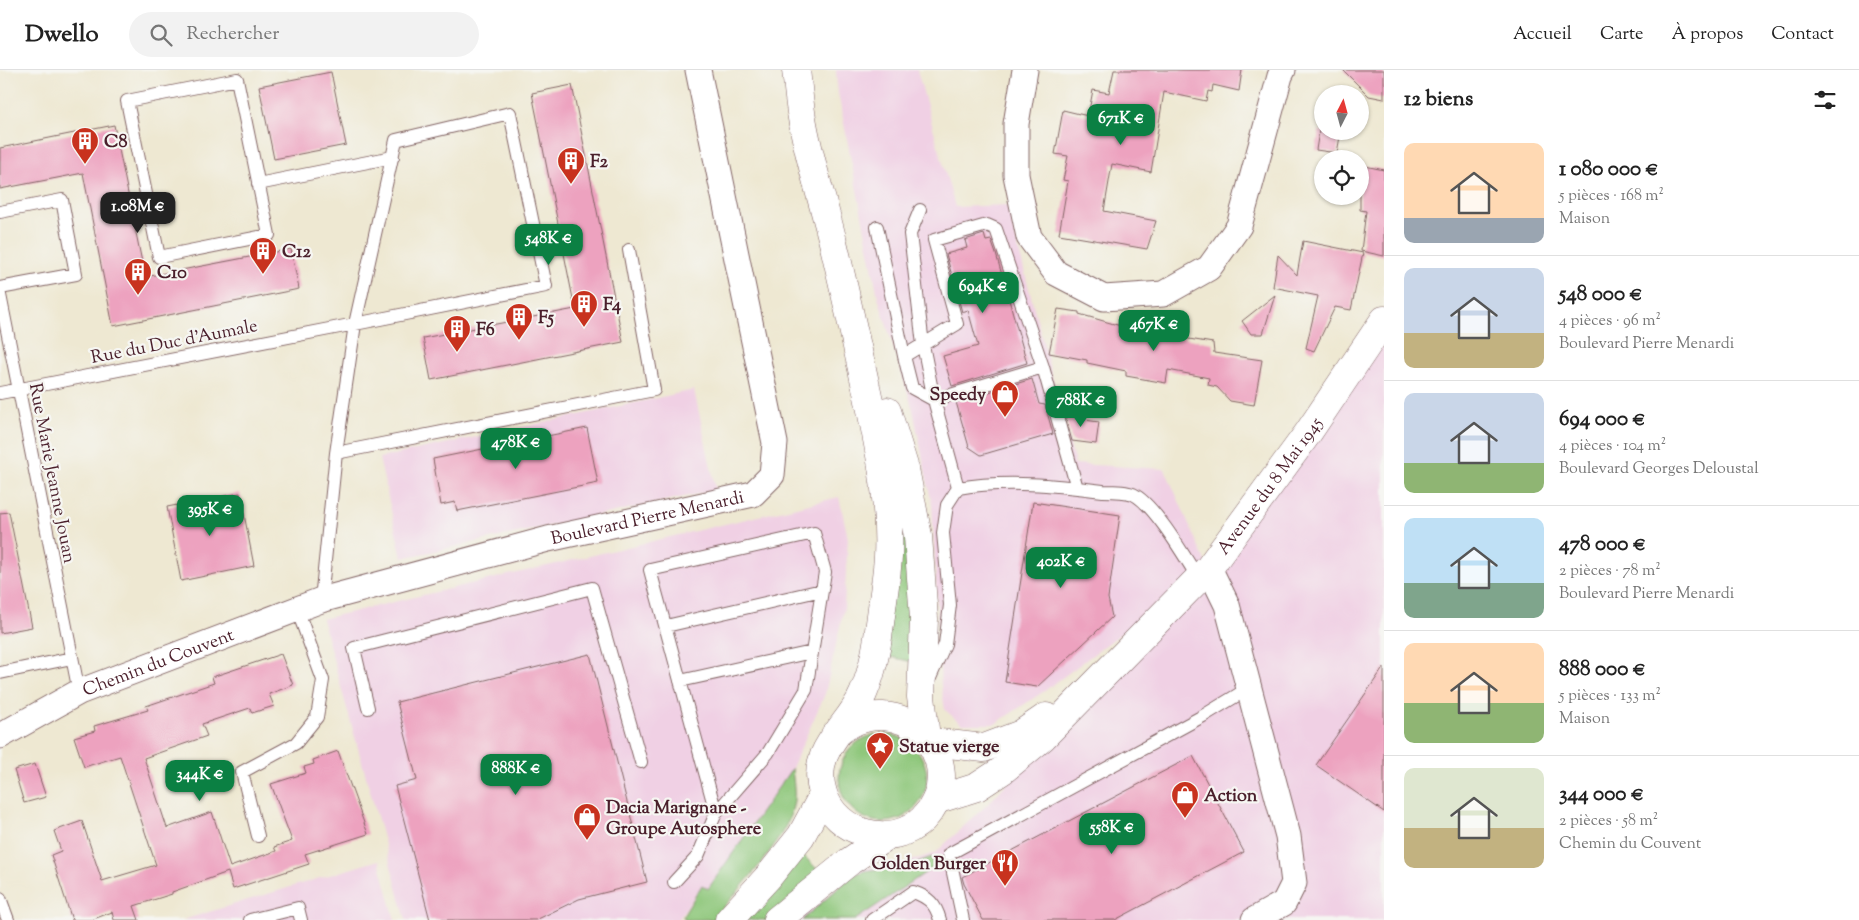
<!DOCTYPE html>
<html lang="fr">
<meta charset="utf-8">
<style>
body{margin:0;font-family:"Sorts Mill Goudy",serif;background:#f2f2f2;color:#222;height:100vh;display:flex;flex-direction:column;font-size:19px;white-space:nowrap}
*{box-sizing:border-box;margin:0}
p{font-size:16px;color:#767676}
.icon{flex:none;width:28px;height:28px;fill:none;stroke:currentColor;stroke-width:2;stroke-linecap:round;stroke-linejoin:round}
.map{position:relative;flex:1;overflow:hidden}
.sheet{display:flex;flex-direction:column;background:#fff;width:475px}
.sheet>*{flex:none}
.needle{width:32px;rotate:6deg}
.buttons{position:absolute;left:1314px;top:15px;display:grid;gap:10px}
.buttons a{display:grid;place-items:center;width:55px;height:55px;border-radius:50%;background:#fff;box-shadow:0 1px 4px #0004;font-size:25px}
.price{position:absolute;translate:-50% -42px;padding:0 11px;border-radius:10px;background:#0b8043;color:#fff;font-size:16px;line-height:32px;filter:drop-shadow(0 1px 2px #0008)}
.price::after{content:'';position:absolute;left:50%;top:30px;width:15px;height:11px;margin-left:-8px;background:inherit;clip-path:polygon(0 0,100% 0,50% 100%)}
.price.on{background:#222;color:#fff}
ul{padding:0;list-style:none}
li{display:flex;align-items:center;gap:15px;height:125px;padding:0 20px}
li+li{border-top:1px solid #e0e0e0}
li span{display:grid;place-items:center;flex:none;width:140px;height:100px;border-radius:10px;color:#555}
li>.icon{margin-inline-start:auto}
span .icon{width:60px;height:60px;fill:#fffc;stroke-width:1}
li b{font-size:21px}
h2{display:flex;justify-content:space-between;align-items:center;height:60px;padding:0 20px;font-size:21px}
header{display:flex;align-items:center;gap:30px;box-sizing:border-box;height:70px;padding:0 25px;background:#fff;border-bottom:1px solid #e0e0e0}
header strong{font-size:24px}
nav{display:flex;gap:28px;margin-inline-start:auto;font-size:18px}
.search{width:350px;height:45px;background:#f2f2f2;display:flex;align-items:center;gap:12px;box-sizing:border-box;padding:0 18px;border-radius:28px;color:#767676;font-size:19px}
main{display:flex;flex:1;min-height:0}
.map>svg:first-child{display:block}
.built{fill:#f0d0e4}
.grass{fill:#8fc77b;stroke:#6c7353}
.building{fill:#eda2bf}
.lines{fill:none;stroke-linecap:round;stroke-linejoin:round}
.service-casing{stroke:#836565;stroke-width:14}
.minor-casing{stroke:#836565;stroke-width:27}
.secondary-casing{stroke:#836565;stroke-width:29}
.primary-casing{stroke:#836565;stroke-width:29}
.service{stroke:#fff;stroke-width:12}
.minor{stroke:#fff;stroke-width:25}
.secondary{stroke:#fff;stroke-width:28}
.primary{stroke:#fff;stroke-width:28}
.labels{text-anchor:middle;stroke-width:4.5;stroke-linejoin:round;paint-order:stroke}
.poi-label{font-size:18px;font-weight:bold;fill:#4a1f2b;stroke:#f6f6f2;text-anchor:start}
.street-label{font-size:18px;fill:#4a1f2b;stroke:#f6f6f2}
</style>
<header>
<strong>Dwello</strong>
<div class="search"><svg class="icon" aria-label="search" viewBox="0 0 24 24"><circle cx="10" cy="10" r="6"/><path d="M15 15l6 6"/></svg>Rechercher</div>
<nav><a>Accueil</a><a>Carte</a><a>À propos</a><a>Contact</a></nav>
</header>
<main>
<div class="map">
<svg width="1384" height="850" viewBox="0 0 1384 850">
<rect width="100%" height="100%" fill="#f6f6f2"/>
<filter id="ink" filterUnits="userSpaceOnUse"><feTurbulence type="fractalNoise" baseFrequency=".02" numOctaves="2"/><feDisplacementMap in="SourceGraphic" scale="10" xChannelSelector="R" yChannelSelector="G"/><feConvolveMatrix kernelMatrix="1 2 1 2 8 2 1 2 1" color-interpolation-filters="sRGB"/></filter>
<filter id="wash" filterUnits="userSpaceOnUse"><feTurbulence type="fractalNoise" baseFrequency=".0096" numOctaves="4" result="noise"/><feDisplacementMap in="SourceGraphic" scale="20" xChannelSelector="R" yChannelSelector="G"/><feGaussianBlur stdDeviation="1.12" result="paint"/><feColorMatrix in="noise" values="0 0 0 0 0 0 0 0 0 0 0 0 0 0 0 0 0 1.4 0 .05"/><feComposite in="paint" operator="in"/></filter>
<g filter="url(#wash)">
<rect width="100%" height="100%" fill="#eee8d2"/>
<path class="built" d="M 836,0 L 917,0 L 955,137 L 1007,135 L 1075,394 L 1165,399 L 1208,498 L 1384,250 L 1384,850 L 797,850 L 861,798 L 898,795 L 935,783 L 989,733 L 1138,568 L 1204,501 L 1046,620 L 995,654 L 962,654 L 945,640 L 941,615 L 932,435 L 913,340 L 878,227 L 837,18 Z
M 694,320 L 716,420 L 402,488 L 379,388 Z
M 839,427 L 848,468 L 844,538 L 825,624 L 792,698 L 708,820 L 702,815 L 678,850 L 406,850 L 322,549 Z
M 379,790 L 395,850 L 183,850 Z"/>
<path class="grass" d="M 892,423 L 908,458 L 913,592 L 886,586 Z
M839 708a44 44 0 1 1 88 0a44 44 0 1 1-88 0Z
M 792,698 C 793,710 796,724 793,736 C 787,769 735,824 713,849 L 685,850 L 683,846 L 702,815 L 708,819 Z
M 803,785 L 819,801 L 767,850 L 744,850 Z
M 932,787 L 935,794 L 934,797 L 855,850 L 802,850 L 852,806 C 866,798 879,800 895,798 C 907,797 920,791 932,787 Z"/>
<g id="blocks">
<path class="building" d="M 1114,0 L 1242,0 L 1239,21 L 1213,15 L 1212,22 L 1208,21 L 1206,31 L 1164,22 L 1151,102 L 1112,94 L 1104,141 L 1156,151 L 1147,179 L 1059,164 L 1068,111 L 1063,110 L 1068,86 L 1055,84 L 1063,40 L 1088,46 L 1093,20 L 1109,23 Z
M 1343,0 L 1384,0 L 1384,29 L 1369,26 Z
M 331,2 L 346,75 L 274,89 L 259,16 Z
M 572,15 L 623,272 L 431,310 L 423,268 L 575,239 L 532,23 Z
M 114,55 L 145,207 L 291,179 L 299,219 L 113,256 L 83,103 L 0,119 L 0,78 Z
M 1319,61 L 1341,61 L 1337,83 L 1316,80 Z
M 1360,95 L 1384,100 L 1384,186 L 1361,181 L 1366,141 L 1360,140 Z
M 984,164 L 986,171 L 991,170 L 996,184 L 1027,293 L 952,316 L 943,286 L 978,276 L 968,240 L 962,242 L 946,184 L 967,178 L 965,170 Z
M 1303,171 L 1363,183 L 1351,240 L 1335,237 L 1314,281 L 1306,278 L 1318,226 L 1273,217 L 1278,185 L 1297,205 Z
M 1275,225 L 1263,264 L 1251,264 L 1242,251 Z
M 1058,239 L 1079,242 L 1079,244 L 1121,256 L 1122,251 L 1128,252 L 1129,249 L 1183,248 L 1183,268 L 1213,273 L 1214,283 L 1262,290 L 1254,335 L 1230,331 L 1217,317 L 1208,315 L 1209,308 L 1168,300 L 1166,313 L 1126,306 L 1126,301 L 1087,293 L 1087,290 L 1049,283 Z
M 1032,309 L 1039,334 L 1045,335 L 1053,364 L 981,385 L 969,377 L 956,332 Z
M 1063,338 L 1078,341 L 1077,349 L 1099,352 L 1096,374 L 1072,371 Z
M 587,358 L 598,413 L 457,441 L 455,432 L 441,435 L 433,389 Z
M 240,423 L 254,496 L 181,511 L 167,437 Z
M 1033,432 L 1120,445 L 1108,528 L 1112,547 L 1037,617 L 1005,612 Z
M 9,442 L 32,557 L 0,563 L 0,443 Z
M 281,584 L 293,615 L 269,624 L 274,636 L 252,643 L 250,638 L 202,654 L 207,666 L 144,688 L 167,758 L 212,742 L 230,797 L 276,781 L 274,777 L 292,771 L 271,714 L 306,703 L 304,697 L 314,694 L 313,690 L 338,681 L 368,764 L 305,784 L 309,794 L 233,819 L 228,802 L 172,822 L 172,824 L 134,836 L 139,850 L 114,850 L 112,842 L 91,850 L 72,850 L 51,785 L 61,781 L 54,761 L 82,751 L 102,811 L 156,795 L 120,686 L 84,697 L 74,667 L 95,661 L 94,656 L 148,640 L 146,636 L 214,613 L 212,607 Z
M 590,584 L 647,812 L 579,829 L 536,850 L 430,850 L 395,716 L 417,710 L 397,632 Z
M 1384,597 L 1384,742 L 1316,695 Z
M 1193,686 L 1244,782 L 1115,850 L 983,850 L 964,814 L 962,807 Z
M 35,694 L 46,727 L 24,733 L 14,700 Z"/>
</g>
</g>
<g filter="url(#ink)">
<use href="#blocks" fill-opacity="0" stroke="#836565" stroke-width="1"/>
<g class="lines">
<defs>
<path id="service" d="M 237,9 L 269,165 L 159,187 L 127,31 Z
M 258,114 L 393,87
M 0,142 L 62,130 L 76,204 L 0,218
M 877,157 L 904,286 L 912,318 L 934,330 L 923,275 L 910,164 L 920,140
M 0,225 L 79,622
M 904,286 L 957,254 L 934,170 L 987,155 L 996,159 L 1043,297
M 0,323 L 355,254 L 546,216 L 510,43 L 396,70 L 355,254 L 336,383 L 321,530
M 336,383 L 654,320 L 629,180
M 958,418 L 934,330 L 1043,297 L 1077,418
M 666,556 L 822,520
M 0,603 L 72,588
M 930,608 L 945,574 L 950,535 L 943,463 L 947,435 L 958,418 C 1005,410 1056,415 1103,421 C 1112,421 1125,421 1133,424 C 1154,434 1185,487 1198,508
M 680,611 L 812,582
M 368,638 L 354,578 L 592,518 L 641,692
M 258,766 L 242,702 L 296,673 L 317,647 L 323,610 L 297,539
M 674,812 L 698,786 L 716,743 L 650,500 L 814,463 L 825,502 L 806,620 L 768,683 L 716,743
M 0,828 L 8,850
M 250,850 L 298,838 L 301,850
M 872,850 L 913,822 C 928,827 936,834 940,850
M 963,850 L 949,784 L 1203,646 L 1249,618"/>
<g id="minor">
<path d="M 1025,0 L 1016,54 L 1016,105 L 1029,167 L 1056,203 L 1104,228 L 1163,224 L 1209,198 L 1239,156 L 1280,6 L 1283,0"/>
<path d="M 1209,498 L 1227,535 L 1288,766 L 1294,813 L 1284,833 L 1254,850"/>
<path id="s1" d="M 0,666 L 79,622 L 321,530 L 548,469 L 753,424 L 772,405 L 775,373 L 698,0"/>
</g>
<g id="secondary">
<path d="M 931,672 L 984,678 L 1021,664 L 1046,647"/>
<path id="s2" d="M 936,730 L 977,717 L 1003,700 L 1042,668 L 1209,498 L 1308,363 L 1384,250"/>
</g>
<path id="primary" d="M 796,0 C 798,16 799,32 802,48 C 809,90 823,131 833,172 C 844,217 854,263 864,308 C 877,366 891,427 888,487 C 887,501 885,516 883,530 C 879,561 876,594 863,624 C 849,658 809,679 823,723 C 835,764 892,780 923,749 C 977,692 898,608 835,665
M 887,341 L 905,399 L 918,466 L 924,549 L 921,627 L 926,667
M 729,850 L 769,806 L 801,766 L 823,725
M 777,850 L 850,791 L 887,766"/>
</defs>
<use href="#service" class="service-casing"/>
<use href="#minor" class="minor-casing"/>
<use href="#secondary" class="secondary-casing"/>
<use href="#primary" class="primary-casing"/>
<use href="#service" class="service"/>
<use href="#minor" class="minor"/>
<use href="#secondary" class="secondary"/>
<use href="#primary" class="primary"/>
</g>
</g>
<defs>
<symbol id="building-pin" viewBox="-11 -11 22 30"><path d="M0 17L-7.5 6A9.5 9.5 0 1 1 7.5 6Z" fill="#c8321e" stroke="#f6f6f2"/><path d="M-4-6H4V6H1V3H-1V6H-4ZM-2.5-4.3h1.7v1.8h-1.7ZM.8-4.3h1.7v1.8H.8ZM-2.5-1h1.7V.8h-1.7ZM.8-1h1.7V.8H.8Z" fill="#fff"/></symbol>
<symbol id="shop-pin" viewBox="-11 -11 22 30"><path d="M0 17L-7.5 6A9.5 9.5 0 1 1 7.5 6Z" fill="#c8321e" stroke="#f6f6f2"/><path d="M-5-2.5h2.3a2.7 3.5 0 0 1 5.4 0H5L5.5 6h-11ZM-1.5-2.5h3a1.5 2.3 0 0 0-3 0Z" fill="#fff"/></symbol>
<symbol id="sight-pin" viewBox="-11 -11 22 30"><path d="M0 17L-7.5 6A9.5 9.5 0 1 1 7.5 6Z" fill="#c8321e" stroke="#f6f6f2"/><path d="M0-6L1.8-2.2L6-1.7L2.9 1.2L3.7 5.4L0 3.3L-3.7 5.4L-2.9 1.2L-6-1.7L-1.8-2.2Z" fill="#fff"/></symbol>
<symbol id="restaurant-pin" viewBox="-11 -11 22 30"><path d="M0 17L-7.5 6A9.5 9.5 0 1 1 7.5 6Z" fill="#c8321e" stroke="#f6f6f2"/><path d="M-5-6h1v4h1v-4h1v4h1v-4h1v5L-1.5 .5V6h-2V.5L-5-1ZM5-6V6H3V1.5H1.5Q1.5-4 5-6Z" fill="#fff"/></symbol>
</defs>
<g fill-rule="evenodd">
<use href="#building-pin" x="69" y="55" width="32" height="43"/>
<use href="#building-pin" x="555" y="75" width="32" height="43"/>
<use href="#building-pin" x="247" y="165" width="32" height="43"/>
<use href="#building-pin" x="122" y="186" width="32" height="43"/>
<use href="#building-pin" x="568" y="218" width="32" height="43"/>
<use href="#building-pin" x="503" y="231" width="32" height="43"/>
<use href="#building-pin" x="441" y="243" width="32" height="43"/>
<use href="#shop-pin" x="989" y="308" width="32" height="43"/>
<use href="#sight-pin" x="864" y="660" width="32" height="43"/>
<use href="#shop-pin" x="1169" y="709" width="32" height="43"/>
<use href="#shop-pin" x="571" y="731" width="32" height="43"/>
<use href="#restaurant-pin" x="989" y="777" width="32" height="43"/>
</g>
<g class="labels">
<g class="poi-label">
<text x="104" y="77">C8</text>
<text x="590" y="97">F2</text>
<text x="282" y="187">C12</text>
<text x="157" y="208">C10</text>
<text x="603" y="240">F4</text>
<text x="538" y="253">F5</text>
<text x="476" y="265">F6</text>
<text x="986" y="330" text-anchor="end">Speedy</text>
<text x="899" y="682">Statue vierge</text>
<text x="1204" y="731">Action</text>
<text x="606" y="743">Dacia Marignane -<tspan x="606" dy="21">Groupe Autosphere</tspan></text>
<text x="986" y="799" text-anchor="end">Golden Burger</text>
</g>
<g class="street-label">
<text transform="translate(174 271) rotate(-11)" y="6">Rue du Duc d'Aumale</text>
<text transform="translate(53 403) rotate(79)" y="6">Rue Marie Jeanne Jouan</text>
<text dy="6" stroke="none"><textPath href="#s2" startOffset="465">Avenue du 8 Mai 1945</textPath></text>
<text dy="6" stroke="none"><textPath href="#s1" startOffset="686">Boulevard Pierre Menardi</textPath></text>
<text dy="6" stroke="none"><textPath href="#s1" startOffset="175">Chemin du Couvent</textPath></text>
</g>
</g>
</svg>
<div class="buttons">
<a><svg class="needle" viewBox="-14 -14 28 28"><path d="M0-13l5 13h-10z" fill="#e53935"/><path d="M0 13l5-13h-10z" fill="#767676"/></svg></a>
<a><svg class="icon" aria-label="locate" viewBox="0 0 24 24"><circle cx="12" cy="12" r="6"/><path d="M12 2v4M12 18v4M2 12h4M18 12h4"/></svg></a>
</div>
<b class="price" style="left:1121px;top:76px">671K €</b>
<b class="price on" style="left:138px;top:164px">1.08M €</b>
<b class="price" style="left:549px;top:196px">548K €</b>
<b class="price" style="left:983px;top:244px">694K €</b>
<b class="price" style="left:1154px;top:282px">467K €</b>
<b class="price" style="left:1081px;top:358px">788K €</b>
<b class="price" style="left:516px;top:400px">478K €</b>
<b class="price" style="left:210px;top:467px">395K €</b>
<b class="price" style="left:1061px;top:519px">402K €</b>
<b class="price" style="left:516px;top:726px">888K €</b>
<b class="price" style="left:200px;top:732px">344K €</b>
<b class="price" style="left:1112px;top:785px">558K €</b>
</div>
<section class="sheet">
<h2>12 biens<svg class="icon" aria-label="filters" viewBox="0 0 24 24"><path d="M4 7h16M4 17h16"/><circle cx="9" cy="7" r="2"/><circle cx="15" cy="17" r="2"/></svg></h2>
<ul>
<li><span style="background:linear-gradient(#ffd9b3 75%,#9aa5b1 0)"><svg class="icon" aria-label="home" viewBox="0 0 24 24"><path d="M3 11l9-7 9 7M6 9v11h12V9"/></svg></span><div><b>1 080 000 €</b><p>5 pièces · 168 m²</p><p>Maison</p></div></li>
<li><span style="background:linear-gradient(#c9d6e8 65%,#c2b280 0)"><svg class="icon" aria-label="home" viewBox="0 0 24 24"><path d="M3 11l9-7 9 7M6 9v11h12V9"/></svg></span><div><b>548 000 €</b><p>4 pièces · 96 m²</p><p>Boulevard Pierre Menardi</p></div></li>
<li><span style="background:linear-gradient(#c9d6e8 70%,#8fb573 0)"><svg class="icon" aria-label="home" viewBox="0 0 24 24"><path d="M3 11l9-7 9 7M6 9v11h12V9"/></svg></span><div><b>694 000 €</b><p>4 pièces · 104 m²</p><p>Boulevard Georges Deloustal</p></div></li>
<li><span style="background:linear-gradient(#bfe0f5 65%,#7fa58c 0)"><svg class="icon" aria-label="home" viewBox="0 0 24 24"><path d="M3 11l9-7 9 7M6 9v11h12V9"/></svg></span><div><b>478 000 €</b><p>2 pièces · 78 m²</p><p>Boulevard Pierre Menardi</p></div></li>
<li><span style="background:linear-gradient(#ffd9b3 60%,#8fb573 0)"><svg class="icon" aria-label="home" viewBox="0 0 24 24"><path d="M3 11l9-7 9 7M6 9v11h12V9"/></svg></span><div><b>888 000 €</b><p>5 pièces · 133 m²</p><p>Maison</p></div></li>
<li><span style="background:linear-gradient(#dfe7d0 60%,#c2b280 0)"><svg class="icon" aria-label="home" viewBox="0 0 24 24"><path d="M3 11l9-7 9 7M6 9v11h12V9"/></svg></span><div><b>344 000 €</b><p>2 pièces · 58 m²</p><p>Chemin du Couvent</p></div></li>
</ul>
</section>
</main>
